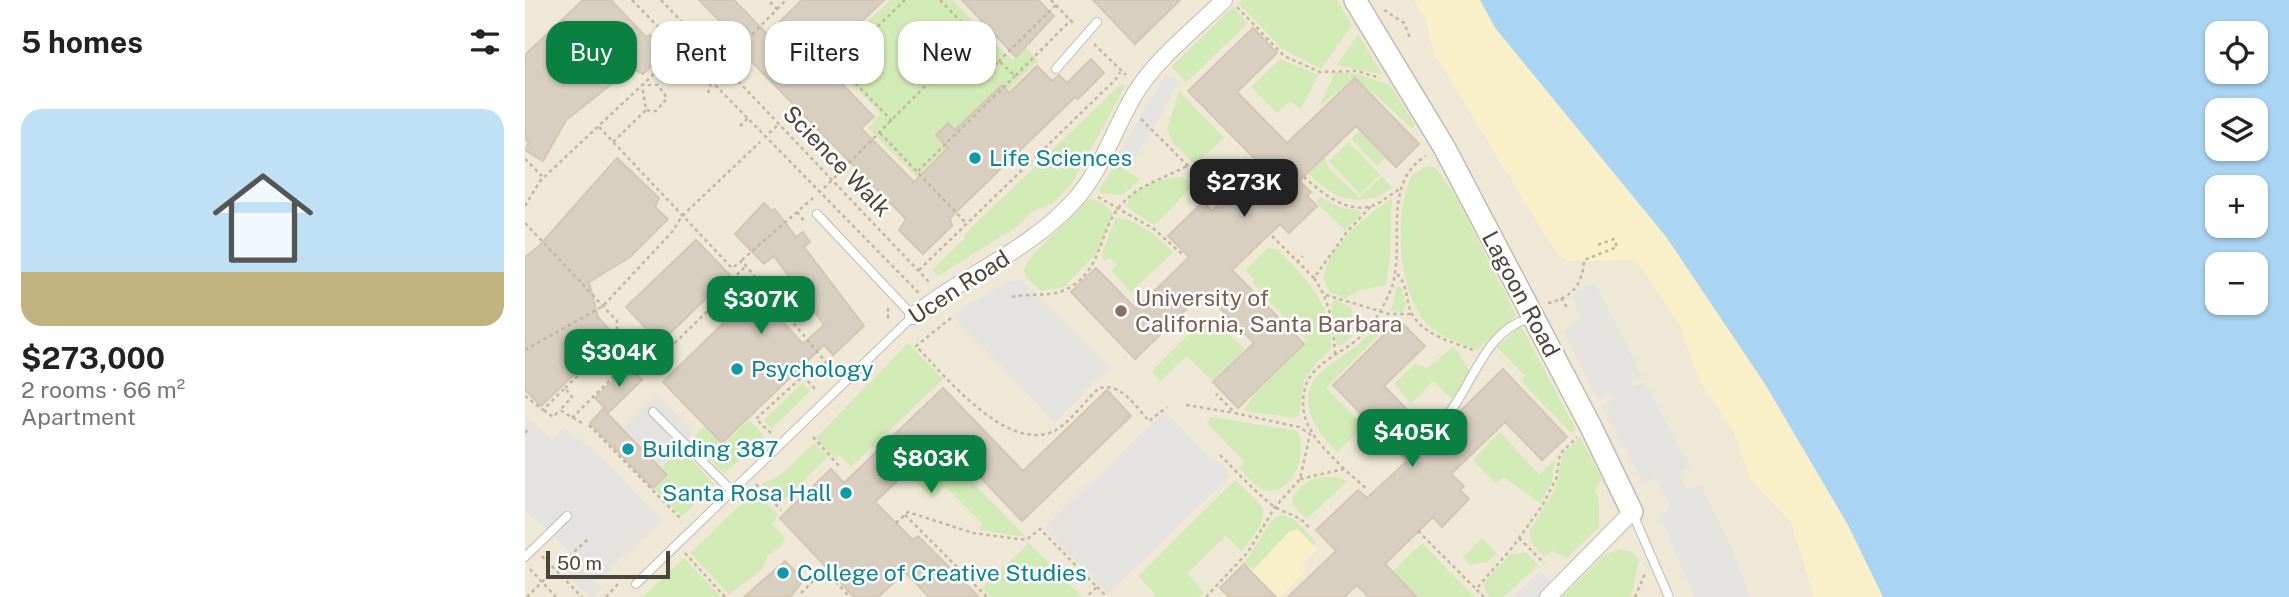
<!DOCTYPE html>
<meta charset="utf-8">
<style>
body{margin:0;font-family:"Public Sans",sans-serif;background:#f6f6f6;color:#222;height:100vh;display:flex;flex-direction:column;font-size:26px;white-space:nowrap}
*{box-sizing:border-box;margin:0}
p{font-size:23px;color:#767676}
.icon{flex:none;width:38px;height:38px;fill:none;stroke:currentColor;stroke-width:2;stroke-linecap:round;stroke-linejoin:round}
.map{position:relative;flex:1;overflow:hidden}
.details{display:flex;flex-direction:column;background:#fff;width:525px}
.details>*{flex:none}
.hud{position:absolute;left:21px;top:21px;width:665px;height:63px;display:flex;gap:14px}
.tools{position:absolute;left:1680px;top:21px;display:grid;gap:14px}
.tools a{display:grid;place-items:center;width:63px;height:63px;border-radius:14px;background:#fff;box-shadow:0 2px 5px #0004;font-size:35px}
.scale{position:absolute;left:21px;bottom:18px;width:124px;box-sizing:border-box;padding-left:7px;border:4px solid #4b4439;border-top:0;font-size:19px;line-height:24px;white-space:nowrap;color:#4b4439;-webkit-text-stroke:5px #fff;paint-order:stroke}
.price{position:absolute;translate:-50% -60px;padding:0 16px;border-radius:14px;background:#0b8043;color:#fff;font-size:23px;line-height:46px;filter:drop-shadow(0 2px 4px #0008)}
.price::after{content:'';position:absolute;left:50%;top:42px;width:21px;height:16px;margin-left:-10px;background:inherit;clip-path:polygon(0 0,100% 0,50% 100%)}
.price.current{background:#222;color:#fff}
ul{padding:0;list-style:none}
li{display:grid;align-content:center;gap:14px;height:371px;padding:0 21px}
li span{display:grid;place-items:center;height:217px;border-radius:21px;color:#555}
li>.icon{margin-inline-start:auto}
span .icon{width:126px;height:126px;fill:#fffc;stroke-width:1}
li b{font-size:30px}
h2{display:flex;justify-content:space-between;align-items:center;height:84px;padding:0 21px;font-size:30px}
.tag{padding:0 24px;border-radius:21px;background:#fff;box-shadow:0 2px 5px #0004;font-size:24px;line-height:63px}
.tag.current{background:#0b8043;color:#fff}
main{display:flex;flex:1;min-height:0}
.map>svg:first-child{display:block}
.education{fill:#efe8d6}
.green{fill:#d2eab5}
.sand{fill:#f9efc9}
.parking{fill:#e5e3e0}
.water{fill:#a9d4f2;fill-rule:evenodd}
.building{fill:#d8cfc1;stroke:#d3c7b4;stroke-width:2}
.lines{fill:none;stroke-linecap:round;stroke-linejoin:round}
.service-casing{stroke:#c2bbae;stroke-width:10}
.minor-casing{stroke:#c2bbae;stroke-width:18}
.tertiary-casing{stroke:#c2bbae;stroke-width:24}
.path{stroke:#c4b79f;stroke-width:2.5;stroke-dasharray:3.5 3.5;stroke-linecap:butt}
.service{stroke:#fff;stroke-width:8}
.minor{stroke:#fff;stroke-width:16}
.tertiary{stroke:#fff;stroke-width:21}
.culture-dot{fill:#0f9aa8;stroke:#fff;stroke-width:2.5}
.education-dot{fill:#8d6e63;stroke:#fff;stroke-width:2.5}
.labels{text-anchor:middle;stroke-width:5;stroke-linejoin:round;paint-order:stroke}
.culture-label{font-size:23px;fill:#0d838f;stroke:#fff;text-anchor:start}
.street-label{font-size:23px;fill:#4b4439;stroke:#fff}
.education-label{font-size:23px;fill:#785e54;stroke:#fff;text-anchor:start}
</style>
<main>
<section class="details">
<h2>5 homes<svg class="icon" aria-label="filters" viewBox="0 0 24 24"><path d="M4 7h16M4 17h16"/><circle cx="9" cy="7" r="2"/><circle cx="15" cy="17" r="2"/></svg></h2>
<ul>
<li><span style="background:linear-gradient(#bfe0f5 75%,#c2b280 0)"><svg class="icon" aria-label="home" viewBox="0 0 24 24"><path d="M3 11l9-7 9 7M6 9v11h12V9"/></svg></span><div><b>$273,000</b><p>2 rooms · 66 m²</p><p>Apartment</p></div></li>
</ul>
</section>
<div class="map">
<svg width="1764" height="597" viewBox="0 0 1764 597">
<rect width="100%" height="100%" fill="#f6f3ec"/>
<path class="education" d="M 0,0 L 955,0 L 971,29 L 1240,384 L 1323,525 L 1358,597 L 0,597 Z"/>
<path class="green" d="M 365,0 L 427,0 L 487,60 L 501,48 L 513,61 L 392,177 L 343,128 L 356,114 L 303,60 Z
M 716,0 L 812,0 L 827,25 L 796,69 L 756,48 L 713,3 Z
M 708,7 L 723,23 L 662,82 L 646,67 Z
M 833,34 L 858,75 L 812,65 Z
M 755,59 L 793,75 L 776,109 L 765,101 L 752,113 L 726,87 Z
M 810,72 L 832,74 L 865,85 L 890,125 L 887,128 L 830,77 L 795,106 Z
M 596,84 L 600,86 L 546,185 L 528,203 L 507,212 L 491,227 L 413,276 L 407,270 L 440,238 L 439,235 Z
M 654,91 L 699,138 L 670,165 L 647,141 L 642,129 Z
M 834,131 L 860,158 L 852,166 L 826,139 Z
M 824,142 L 855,175 L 835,194 L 804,161 Z
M 799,154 L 804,169 L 834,197 L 857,177 L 867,188 C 834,210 807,199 782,172 Z
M 591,164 L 615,179 L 598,195 L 575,193 L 574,189 Z
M 903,166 L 911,168 L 930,195 L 991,315 L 953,350 C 937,343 916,338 904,326 C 872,294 868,213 887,175 Z
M 657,177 L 670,184 L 629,225 L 602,207 C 602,186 640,178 657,177 Z
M 795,197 L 816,208 L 834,210 L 836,214 L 820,230 L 791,202 Z
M 867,198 L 865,253 L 861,285 L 835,290 L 820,298 L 805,292 L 799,281 C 798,250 843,214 867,198 Z
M 564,199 L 575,201 L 588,213 L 572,253 L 539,287 L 516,291 L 502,278 L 499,270 L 504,259 Z
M 591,218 C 611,218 634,238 648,252 L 606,292 L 587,271 L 592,264 L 585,258 L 580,261 L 576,256 Z
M 743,248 L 752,249 C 781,279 809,304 806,349 L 791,363 L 779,380 L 774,415 L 770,418 L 719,411 L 728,396 L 782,342 L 728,283 L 730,279 L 720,270 Z
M 872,286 L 877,288 L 881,305 L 877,313 L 866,310 Z
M 811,299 L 827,309 L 827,337 L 815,346 L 811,344 L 806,304 Z
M 866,318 L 868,321 L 801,388 L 839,426 L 812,452 C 792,432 770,402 793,375 C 804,363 821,355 833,345 C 844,336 851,319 866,318 Z
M 682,320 L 692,323 L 720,349 L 688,381 L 662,356 L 635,381 L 627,371 L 672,326 Z
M 996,326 L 1051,430 L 1046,433 L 997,382 L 1000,376 L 972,347 Z
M 383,343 L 418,379 L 326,467 L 315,455 L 310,458 L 291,438 Z
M 929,346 L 945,371 L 929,401 L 908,381 L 886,404 L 869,384 L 890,364 L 903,368 Z
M 277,383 L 285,391 L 246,429 L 239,420 Z
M 686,417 L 772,431 C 784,450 768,497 740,490 C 730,488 721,475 714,468 L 720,462 L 682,423 Z
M 224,420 L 239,436 L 199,474 L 166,440 L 180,426 L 198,445 Z
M 975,432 L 1014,475 L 1030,459 L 1027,482 L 1015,503 L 979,477 L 970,483 L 948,460 Z
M 1055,437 L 1077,479 L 1070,490 L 1074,503 L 1074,527 L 1042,558 L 1028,551 L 1019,557 L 1006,542 L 1005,530 L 1030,489 L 1038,454 Z
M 289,443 L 302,456 L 301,459 L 254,504 L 237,484 L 257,474 Z
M 156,448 L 189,484 L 157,517 L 130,489 L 144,475 L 136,467 Z
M 418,452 L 501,537 L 453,530 L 458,524 L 421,487 L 407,498 L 389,480 Z
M 812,477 L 822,481 L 782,519 L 768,505 L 768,498 C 777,480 793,476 812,477 Z
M 710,480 L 737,506 C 742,523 727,538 717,551 L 701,536 L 662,573 L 679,592 L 674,597 L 628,597 L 630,594 L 613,576 Z
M 230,491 L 253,515 L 247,524 L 260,538 L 256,546 L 243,555 L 237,570 L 204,594 L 165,553 Z
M 755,515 L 769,519 L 791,542 L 789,545 L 772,529 L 764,532 L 729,569 L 720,563 L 745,522 Z
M 957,538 L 972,554 L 962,562 L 945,565 L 938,557 Z
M 504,543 L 557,597 L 466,597 L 457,588 Z
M 897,543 L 949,597 L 894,597 L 868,571 Z
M 1094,549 L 1108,553 L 1114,560 L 1106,597 L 1037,597 L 1081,554 Z
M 1001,552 L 1013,565 L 979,597 L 965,597 L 959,589 L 960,582 L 984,555 Z
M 159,558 L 196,597 L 118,597 Z"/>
<path class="sand" d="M 888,0 L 955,0 L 971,29 L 1142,238 L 1240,384 L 1323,525 L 1358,597 L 1289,597 L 1266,523 L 1226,480 L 1208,431 L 1174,380 L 1155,326 L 1111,260 L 1043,261 L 1031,253 L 909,54 L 899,15 Z
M 773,529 L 792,550 L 777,565 L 782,570 L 755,597 L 751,597 L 728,574 L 729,569 L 764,532 Z"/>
<path class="parking" d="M 641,74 L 654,82 L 607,164 L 592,156 Z
M 495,279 L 584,368 L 530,423 L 427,315 L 481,282 Z
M 1069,283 L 1117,375 L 1106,381 L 1108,387 L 1120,382 L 1165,467 L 1154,473 L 1161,490 L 1175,485 L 1206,547 L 1225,597 L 1169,597 L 1135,515 L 1146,508 L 1130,478 L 1118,483 L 1077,406 L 1089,399 L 1085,393 L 1073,399 L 1038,330 L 1055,319 L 1047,294 Z
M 133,395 L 168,433 L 135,465 L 99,427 Z
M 640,411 L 686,460 L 689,458 L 706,475 L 583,594 L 519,528 Z
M 0,417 L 28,439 L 38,427 L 77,458 L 137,520 L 72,581 L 19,526 L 0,512 Z
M 54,565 L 77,589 L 69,597 L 65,597 L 44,576 Z
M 1015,571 L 1027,583 L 1013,597 L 988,597 Z"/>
<path class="water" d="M 955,0 L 1764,0 L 1764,597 L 1358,597 L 1323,525 L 1240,384 L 1142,238 L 971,29 ZM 1692,33 L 1731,33 L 1731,72 L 1692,72 ZM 1692,110 L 1731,110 L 1731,149 L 1692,149 ZM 1692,187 L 1731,187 L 1731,226 L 1692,226 ZM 1692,264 L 1731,264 L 1731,303 L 1692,303 Z"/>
<path class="building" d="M 58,0 L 86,0 L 121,37 L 125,35 L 139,54 L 118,74 L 107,68 L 41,120 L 18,161 L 0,150 L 4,142 L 0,140 L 0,55 Z
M 174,0 L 209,0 L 242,34 L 277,0 L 359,0 L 295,61 L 349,117 L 336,128 L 389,182 L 423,148 L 411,135 L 423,123 L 430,130 L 477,85 L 484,93 L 512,66 L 527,81 L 534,75 L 542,83 L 566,59 L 579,73 L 553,99 L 550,97 L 425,218 L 427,226 L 398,254 L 374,230 L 381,219 L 220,55 L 224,51 Z
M 437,0 L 513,0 L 529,16 L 491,57 Z
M 568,0 L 655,0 L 610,44 Z
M 728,28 L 752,53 L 712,92 L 762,143 L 830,78 L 894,144 L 871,167 L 831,126 L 774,181 L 786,192 L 782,196 L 792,206 L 764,233 L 755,224 L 707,270 L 779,344 L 713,408 L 688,382 L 729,343 L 679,292 L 610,359 L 546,292 L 571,268 L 611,309 L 664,257 L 643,236 L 678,202 L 687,211 L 735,164 L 663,91 Z
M 92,158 L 134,198 L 130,207 L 143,219 L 105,257 L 64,282 L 73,317 L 90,336 L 16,406 L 0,390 L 0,257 L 13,247 Z
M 239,203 L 247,211 L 250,209 L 271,237 L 278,232 L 285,242 L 279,247 L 339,326 L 308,355 L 299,345 L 197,443 L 138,382 L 230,292 L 278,344 L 299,325 L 249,256 L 239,264 L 210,234 Z
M 171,240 L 205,275 L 135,343 L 101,307 Z
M 874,320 L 900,346 L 859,386 L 909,437 L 978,369 L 1042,437 L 1017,460 L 980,422 L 926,474 L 939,486 L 935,490 L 944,499 L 917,527 L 908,517 L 860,564 L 892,597 L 844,597 L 832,585 L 819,597 L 763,597 L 811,551 L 791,530 L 833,490 L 842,498 L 882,461 L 808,385 Z
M 103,366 L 117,380 L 84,412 L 70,398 Z
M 418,388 L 498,471 L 582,390 L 606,416 L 497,521 L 418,438 L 350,502 L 388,540 L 393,536 L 454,597 L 404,597 L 380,572 L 353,597 L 329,597 L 255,518 L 306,469 L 319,483 Z
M 78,409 L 142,475 L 128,488 L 65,423 Z
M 260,561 L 279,580 L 265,597 L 219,597 Z
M 719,564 L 728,574 L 751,597 L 704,597 L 695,588 Z"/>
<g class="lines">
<defs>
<path id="service" d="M 531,69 L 572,22
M 128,412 L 206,490
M 916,423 C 947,391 958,328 1007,318
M 1107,512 L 1144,597
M 0,557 L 42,516
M 111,584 L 388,316 L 292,214"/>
<path id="minor" d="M 388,316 C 439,275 502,252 548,202 C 577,171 589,128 611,92 C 633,57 670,29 699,0
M 1023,597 L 1107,512"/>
<path id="tertiary" d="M 830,0 L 919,147 L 1066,427 L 1107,512"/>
</defs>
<use href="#service" class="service-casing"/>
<use href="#minor" class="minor-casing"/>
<use href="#tertiary" class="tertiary-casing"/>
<path class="path" d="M 107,0 L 394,293
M 136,0 L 405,283
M 415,0 L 474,61 L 531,5
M 526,0 L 550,25
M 712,7 L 759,56 L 795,72 L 832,71 L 855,78
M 252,9 L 261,0
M 859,10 L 879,23 L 885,38
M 159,44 L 169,35
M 569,44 L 601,75
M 429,57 L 449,37
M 198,65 L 252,9 L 243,0
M 183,93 L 187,80
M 616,119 L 697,200
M 367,121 L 313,65 L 380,0
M 215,126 L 223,118
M 74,127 L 207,268 L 217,261 L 309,372
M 244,133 L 254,124
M 355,133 L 441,223
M 88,142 L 121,110 L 117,85 L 133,85 L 142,98 L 131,111 L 121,110
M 0,159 L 17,176
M 393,171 L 490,76
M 779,177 C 796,192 821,214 847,206 C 856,203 866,194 875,189
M 299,188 L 429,57 L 454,83 L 474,61 L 490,76 L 546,20
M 573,197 L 629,229 L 659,256
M 0,206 L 15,181 L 147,57
M 272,212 L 281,223
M 0,223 L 92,321 L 92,329 L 127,365 L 194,300 L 190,296 L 221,266
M 747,236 L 789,278 L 821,233 L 846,206
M 217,260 L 288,198
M 772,262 L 778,256
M 394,270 L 591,79 L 595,72
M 872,274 C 884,286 880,301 887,314 C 898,335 928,342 948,350
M 789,278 C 806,303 808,325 810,354
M 801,295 L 864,314 L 887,314
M 487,297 C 504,293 525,297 540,290 C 578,272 574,230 595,206 C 615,183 639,179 664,165
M 1036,298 L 1043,309
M 1023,303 C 1047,298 1058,284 1059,260 L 1092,247 L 1089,239 L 1070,246
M 363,308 L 363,322
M 426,318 L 391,346 C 420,376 484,456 531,430 C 546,421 561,400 574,388 C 596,382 611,407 624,421 L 642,407
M 0,350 L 78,306 L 147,232 L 157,216 L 235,142
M 40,388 L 96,334
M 0,396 L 18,410 L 40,388 L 47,397 L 35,410 L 57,423
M 661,405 L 710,413
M 19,410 L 28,417 L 35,410
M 47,418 L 114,351
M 64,425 L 157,520
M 0,433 L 3,429
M 246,433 L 231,419 L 278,376 L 291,390
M 288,437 L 315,467
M 695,455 C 712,472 728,490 747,505 C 761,515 774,514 784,528
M 819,469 C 798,447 773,427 779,393 C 783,364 815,355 834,338 C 847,326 857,310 864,294 C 884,251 853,185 901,156
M 775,479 L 819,469 L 843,490
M 231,484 L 256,510
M 380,515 L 462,597
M 371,523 L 383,512 L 448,533 L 501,540 L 515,529 L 572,587 L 561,597
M 893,531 L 951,589
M 994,538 L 1019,563
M 160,553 L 200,597
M 17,556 L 57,597
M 34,566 L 64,538
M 5,569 L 31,597
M 572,587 L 582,597
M 276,593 L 299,570 L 325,597
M 2,597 L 26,573
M 81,597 L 95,582
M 681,597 L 723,552 L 750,507 L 775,479 L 785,434 L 774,427 L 710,413 L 691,394
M 959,597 L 951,589 L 986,549 L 1017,506 L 1031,479 L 1035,454 L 1052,437
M 1110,597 L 1121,571"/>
<use href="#service" class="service"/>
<use href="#minor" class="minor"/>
<use href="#tertiary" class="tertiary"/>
</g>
<g class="culture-dot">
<circle cx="450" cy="158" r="7"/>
<circle cx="212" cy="369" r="7"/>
<circle cx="103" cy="449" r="7"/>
<circle cx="321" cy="493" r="7"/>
<circle cx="258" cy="573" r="7"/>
</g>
<circle class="education-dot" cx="596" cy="311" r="7"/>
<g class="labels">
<g class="culture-label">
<text x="464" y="166">Life Sciences</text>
<text x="226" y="377">Psychology</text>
<text x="117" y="457">Building 387</text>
<text x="307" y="501" text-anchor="end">Santa Rosa Hall</text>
<text x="272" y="581">College of Creative Studies</text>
</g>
<g class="street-label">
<text transform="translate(312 161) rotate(46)" y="8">Science Walk</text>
<text transform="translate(434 287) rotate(-33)" y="8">Ucen Road</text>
<text transform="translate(996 294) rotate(62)" y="8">Lagoon Road</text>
</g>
<g class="education-label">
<text x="610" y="306">University of<tspan x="610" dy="26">California, Santa Barbara</tspan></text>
</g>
</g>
</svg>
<div class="tools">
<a><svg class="icon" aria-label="locate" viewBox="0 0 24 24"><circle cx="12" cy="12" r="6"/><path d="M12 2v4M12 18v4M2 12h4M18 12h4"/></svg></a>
<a><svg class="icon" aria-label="layers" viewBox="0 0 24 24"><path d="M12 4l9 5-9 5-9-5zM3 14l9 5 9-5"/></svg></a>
<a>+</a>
<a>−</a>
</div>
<div class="scale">50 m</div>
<b class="price current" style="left:719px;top:219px">$273K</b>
<b class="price" style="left:236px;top:336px">$307K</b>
<b class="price" style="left:94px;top:389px">$304K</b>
<b class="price" style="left:887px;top:469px">$405K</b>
<b class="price" style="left:406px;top:495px">$803K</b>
<div class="hud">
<a class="tag current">Buy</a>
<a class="tag">Rent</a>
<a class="tag">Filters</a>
<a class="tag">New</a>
</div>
</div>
</main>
